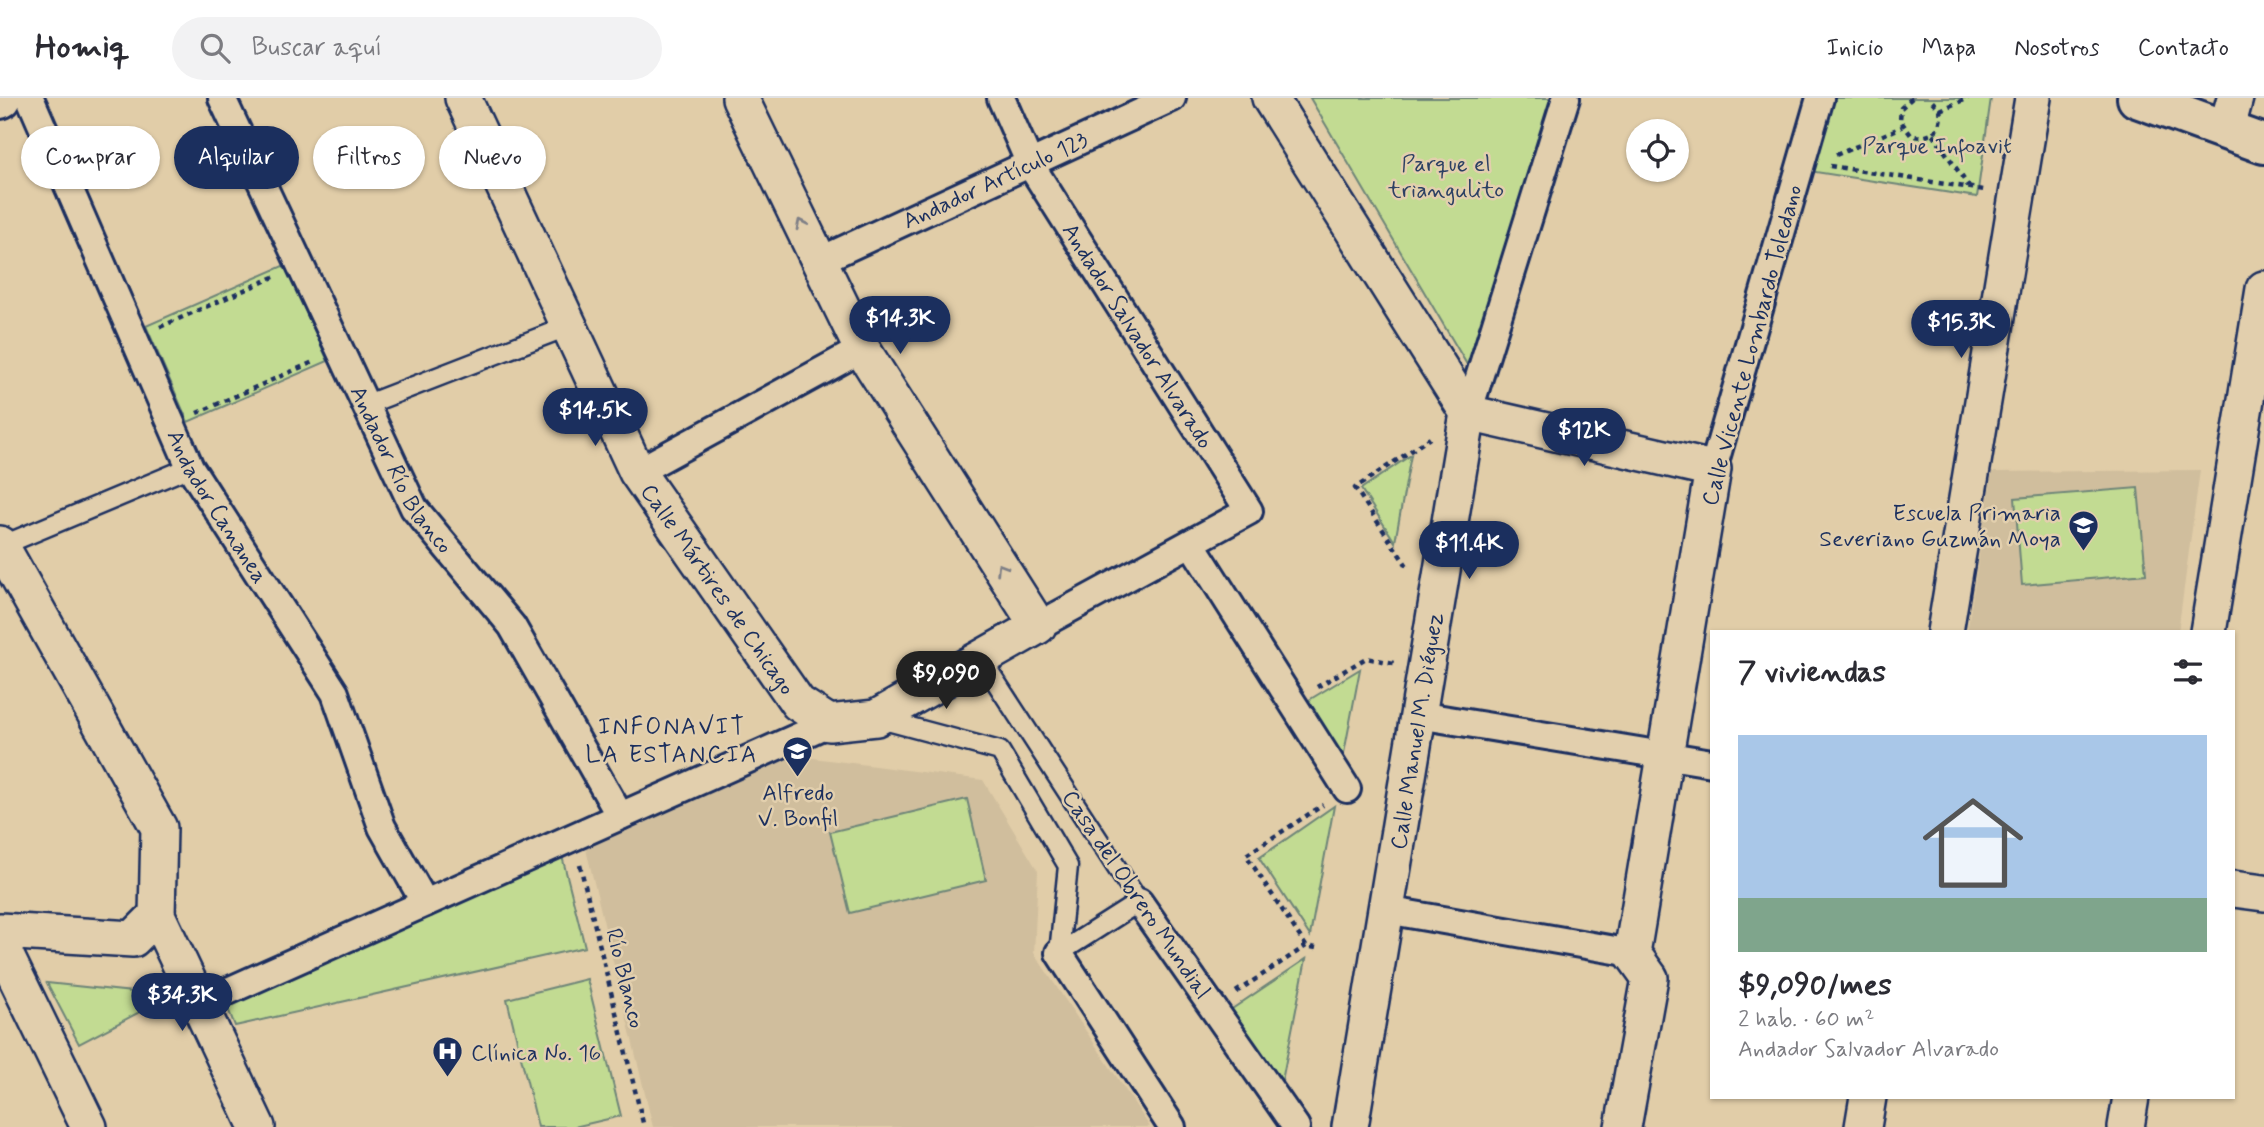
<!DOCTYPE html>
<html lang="es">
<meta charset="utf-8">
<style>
body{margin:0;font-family:Mynerve,sans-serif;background:#f2f2f3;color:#2b2b33;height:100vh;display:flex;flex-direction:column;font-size:26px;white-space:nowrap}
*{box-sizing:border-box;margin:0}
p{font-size:23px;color:#7c7c81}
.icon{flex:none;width:38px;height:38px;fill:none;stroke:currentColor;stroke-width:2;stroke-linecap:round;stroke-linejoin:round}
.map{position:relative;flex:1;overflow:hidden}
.drawer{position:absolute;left:1710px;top:532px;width:525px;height:469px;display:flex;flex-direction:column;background:#fff;border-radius:0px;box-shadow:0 2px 5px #0004}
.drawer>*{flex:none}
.guide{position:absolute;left:21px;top:28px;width:665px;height:63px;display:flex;gap:14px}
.tools{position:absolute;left:1626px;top:21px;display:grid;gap:14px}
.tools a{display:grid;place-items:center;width:63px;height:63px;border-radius:50%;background:#fff;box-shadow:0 2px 5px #0004;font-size:35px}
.price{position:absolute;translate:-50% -60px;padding:0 16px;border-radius:24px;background:#1b2f5e;color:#fff;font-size:23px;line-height:46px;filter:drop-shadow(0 2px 4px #0008)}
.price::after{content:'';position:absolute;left:50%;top:42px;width:21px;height:16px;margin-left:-10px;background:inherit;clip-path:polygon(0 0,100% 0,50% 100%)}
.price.selected{background:#222;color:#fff}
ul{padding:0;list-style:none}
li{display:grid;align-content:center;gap:14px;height:371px;padding:0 28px}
li span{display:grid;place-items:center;height:217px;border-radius:0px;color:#555}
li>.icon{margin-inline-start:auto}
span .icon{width:126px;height:126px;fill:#fffc;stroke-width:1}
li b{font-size:30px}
h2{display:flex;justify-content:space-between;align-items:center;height:84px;padding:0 28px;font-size:30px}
.chip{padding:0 24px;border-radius:32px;background:#fff;box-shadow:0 2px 5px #0004;font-size:24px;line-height:63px}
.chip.selected{background:#1b2f5e;color:#fff}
header{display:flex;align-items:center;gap:42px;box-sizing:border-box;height:98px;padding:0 35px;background:#fff;border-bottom:2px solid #e1e1e2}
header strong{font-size:33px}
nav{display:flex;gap:38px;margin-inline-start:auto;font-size:24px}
.search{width:490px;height:63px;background:#f2f2f3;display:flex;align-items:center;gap:18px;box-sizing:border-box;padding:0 24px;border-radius:38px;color:#7c7c81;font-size:26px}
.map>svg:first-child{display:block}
.built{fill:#d0be9d}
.green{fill:#c2db92;stroke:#6e8578;stroke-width:2}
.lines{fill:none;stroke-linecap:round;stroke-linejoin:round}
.service-casing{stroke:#1b2f5e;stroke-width:23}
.pedestrian-casing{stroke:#1b2f5e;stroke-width:32}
.minor-casing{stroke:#1b2f5e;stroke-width:40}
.tertiary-casing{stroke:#1b2f5e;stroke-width:44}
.path{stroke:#1b2f5e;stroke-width:4.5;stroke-dasharray:5 5;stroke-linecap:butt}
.service{stroke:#e2cfad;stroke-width:18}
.pedestrian{stroke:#e2cfad;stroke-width:26}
.minor{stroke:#e2cfad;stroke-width:35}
.tertiary{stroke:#e2cfad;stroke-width:38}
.oneway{stroke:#7e7f86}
.labels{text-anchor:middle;stroke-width:5;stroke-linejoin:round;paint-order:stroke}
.park-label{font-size:23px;fill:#2c4063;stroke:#e2cfad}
.street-label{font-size:23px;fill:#1b2f5e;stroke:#e2cfad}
.poi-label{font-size:23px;fill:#1b2f5e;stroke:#e2cfad;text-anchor:end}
.neighbourhood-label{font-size:24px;letter-spacing:2px;fill:#1b2f5e;stroke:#e2cfad}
</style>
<header>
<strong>Homiq</strong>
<div class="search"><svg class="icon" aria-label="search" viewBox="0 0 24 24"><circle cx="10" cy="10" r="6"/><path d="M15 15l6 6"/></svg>Buscar aquí</div>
<nav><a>Inicio</a><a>Mapa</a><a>Nosotros</a><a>Contacto</a></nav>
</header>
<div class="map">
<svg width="2264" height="1029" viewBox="0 0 2264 1029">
<rect width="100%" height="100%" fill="#e1cda8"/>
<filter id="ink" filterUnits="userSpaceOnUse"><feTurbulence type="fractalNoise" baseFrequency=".0143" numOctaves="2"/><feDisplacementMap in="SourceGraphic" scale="14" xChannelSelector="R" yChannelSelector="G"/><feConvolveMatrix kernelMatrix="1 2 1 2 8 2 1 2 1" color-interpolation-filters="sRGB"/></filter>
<g filter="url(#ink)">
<path class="built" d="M 2200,372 L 2178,534 L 1967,534 L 1992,374 Z
M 790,657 L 983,682 L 1038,773 L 1034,855 L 1150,1029 L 653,1029 L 585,747 Z"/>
<path class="green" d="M 1310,0 L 1554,0 L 1469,270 Z
M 1832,0 L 1991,0 L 1977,99 L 1809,73 Z
M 285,167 L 328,263 L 188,324 L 146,228 Z
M 1411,357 L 1395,444 L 1361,391 Z
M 2138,390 L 2146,476 L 2022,487 L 2015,400 Z
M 1360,571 L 1342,666 L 1304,605 Z
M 967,701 L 986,782 L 850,815 L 830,734 Z
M 1334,708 L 1310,838 L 1259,760 Z
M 562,758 L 585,849 L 235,928 L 226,906 Z
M 1306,861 L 1281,988 L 1229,913 Z
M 587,881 L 621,1018 L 574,1029 L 538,1029 L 507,901 Z
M 47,885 L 170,898 L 79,946 Z"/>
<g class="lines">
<defs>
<path id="service" d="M 365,307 L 569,228
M 1,448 L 190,369
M 981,561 L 1139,804 L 1059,855
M 880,621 L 1000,653 L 1068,768 L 1059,855"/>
<g id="pedestrian">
<path id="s1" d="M 30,0 L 190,369 L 335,595 L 382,729 L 425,805"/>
<path id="s2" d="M 222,0 L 414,410 L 512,528 L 620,718"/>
<path id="s3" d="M 1001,0 L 1030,66 L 1249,413 L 1038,528"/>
<path id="s4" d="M 819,163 L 1172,0"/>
<path d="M 1468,315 L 1566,0"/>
<path d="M 1713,371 L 1820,0"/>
<path d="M 637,374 L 862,251"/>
<path d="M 1191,445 L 1347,691"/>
<path d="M 1418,617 L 1712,665"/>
<path d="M 1139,804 L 1296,1029"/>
<path d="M 1386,812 L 1632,855"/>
<path d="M 1059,855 L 1172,1029"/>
<path d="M 199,906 L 829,625"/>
</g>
<g id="minor">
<path id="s5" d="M 463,0 L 637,374 L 798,605 L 829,625 L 876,620 L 1038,528 L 862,251 L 740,0"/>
<path d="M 1270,0 L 1468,315 L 1350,1029"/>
<path d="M 2226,33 L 2235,0"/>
<path d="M 1468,315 L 1713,371 L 1632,855 L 1650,880 L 1623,1029"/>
<path d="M 0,446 L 159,730 L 157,817 L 257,1029"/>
<path d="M 1945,534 L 2033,0"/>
<path d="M 2208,534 L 2264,191"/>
<path d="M 2233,791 L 2264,795"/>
<path d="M 0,833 L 133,841 L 157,817"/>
<path d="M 0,846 L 89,1029"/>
<path d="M 1863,1029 L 1868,999"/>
<path d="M 2126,1029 L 2131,999"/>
</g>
<path id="tertiary" d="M 2137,0 L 2264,46
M 0,1 L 2,0"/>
</defs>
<use href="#service" class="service-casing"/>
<use href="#pedestrian" class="pedestrian-casing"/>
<use href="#minor" class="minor-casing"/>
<use href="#tertiary" class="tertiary-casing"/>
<path class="path" d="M 1912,0 L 1901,10 L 1900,22 L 1911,37 C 1929,43 1944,32 1940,12 L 1929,0
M 1940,12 L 1968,0
M 1933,36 L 1969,89
M 1836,57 L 1902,29
M 1830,68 L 1984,92
M 160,229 L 274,179
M 197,315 L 313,264
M 1407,468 L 1355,390 L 1430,340
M 1317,589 L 1366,560 L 1394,565
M 580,767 L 644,1029
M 1316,850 L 1306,848 L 1246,757 L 1323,707
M 1236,894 L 1306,848"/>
<use href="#service" class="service"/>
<use href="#pedestrian" class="pedestrian"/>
<use href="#minor" class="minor"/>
<use href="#tertiary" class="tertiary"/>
</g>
<defs><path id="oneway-chevron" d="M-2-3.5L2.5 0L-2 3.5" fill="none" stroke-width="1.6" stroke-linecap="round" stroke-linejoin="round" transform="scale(1.75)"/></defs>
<g class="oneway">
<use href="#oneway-chevron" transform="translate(801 126) rotate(-116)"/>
<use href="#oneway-chevron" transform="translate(1001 470) rotate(-122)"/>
</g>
</g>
<defs>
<symbol id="school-pin" viewBox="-11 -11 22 30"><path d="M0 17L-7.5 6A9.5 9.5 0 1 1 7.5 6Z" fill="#1b2f5e" stroke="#e2cfad"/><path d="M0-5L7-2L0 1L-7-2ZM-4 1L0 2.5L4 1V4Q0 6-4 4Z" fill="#fff"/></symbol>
<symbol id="hospital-pin" viewBox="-11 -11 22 30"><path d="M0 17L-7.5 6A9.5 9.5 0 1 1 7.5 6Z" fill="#1b2f5e" stroke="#e2cfad"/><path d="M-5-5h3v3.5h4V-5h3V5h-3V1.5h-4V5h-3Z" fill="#fff"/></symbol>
</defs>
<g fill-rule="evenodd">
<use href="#school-pin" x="2066" y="410" width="35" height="47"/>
<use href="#school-pin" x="780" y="636" width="35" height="47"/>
<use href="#hospital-pin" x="430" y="936" width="35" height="47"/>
</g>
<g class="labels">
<g class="park-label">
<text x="1937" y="55">Parque Infoavit</text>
<text x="1446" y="73">Parque el<tspan x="1446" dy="26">triangulito</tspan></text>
</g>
<g class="street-label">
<text dy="8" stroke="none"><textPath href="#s4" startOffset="194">Andador Artículo 123</textPath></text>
<text dy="8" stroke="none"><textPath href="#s3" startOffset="275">Andador Salvador Alvarado</textPath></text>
<text transform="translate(1751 247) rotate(-75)" y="8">Calle Vicente Lombardo Toledano</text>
<text dy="8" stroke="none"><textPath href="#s2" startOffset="413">Andador Río Blanco</textPath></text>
<text dy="8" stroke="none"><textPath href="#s1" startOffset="450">Andador Cananea</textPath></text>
<text dy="8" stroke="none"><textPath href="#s5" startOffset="555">Calle Mártires de Chicago</textPath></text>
<text transform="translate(1416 633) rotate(-81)" y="8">Calle Manuel M. Diéguez</text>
<text transform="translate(1137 796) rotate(56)" y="8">Casa del Obrero Mundial</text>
<text transform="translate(626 880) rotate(76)" y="8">Río Blanco</text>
</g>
<g class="poi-label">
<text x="2061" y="422">Escuela Primaria<tspan x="2061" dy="26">Severiano Guzmán Moya</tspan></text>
<text x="798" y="702" text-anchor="middle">Alfredo<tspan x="798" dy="26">V. Bonfil</tspan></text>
<text x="471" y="962" text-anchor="start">Clínica No. 16</text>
</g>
<g class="neighbourhood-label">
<text x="672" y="636">INFONAVIT<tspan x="672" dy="28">LA ESTANCIA</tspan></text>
</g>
</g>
</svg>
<div class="tools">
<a><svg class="icon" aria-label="locate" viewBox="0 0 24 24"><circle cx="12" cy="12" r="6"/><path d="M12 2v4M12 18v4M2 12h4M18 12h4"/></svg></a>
</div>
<b class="price" style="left:900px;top:258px">$14.3K</b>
<b class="price" style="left:1961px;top:262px">$15.3K</b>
<b class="price" style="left:595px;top:350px">$14.5K</b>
<b class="price" style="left:1584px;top:370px">$12K</b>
<b class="price" style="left:1469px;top:483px">$11.4K</b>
<b class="price selected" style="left:946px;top:613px">$9,090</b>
<b class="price" style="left:182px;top:935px">$34.3K</b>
<div class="guide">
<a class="chip">Comprar</a>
<a class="chip selected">Alquilar</a>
<a class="chip">Filtros</a>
<a class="chip">Nuevo</a>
</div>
<section class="drawer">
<h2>7 viviendas<svg class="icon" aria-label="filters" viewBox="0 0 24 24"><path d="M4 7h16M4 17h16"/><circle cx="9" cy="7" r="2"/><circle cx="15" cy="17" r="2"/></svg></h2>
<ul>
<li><span style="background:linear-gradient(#a9c7e8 75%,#7fa58c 0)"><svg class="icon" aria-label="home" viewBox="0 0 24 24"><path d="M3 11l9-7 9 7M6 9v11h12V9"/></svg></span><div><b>$9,090/mes</b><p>2 hab. · 60 m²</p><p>Andador Salvador Alvarado</p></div></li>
</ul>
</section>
</div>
